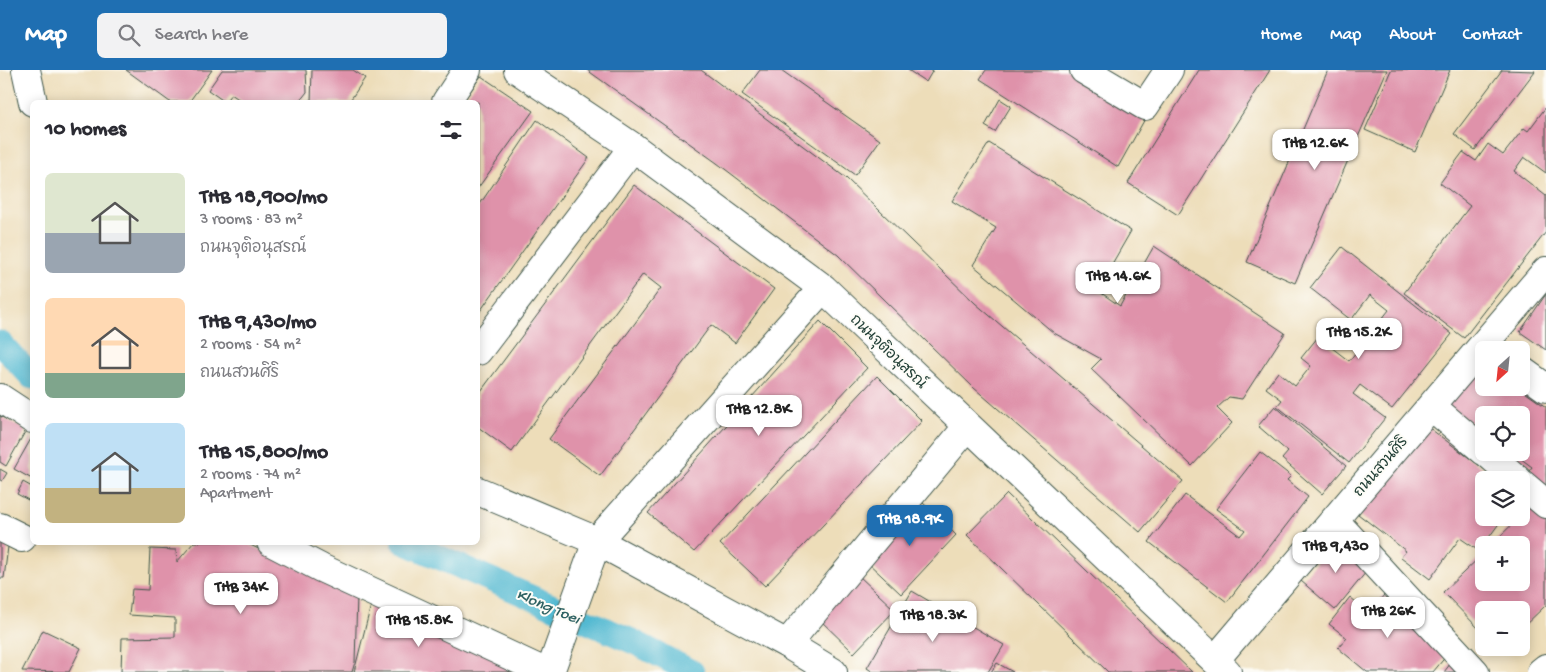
<!DOCTYPE html>
<meta charset="utf-8">
<style>
body{margin:0;font-family:"Gochi Hand","Playpen Sans Thai",sans-serif;background:#f2f2f3;color:#2b2b33;height:100vh;display:flex;flex-direction:column;font-size:19px;white-space:nowrap}
*{box-sizing:border-box;margin:0}
p{font-size:16px;color:#7c7c81}
.icon{flex:none;width:28px;height:28px;fill:none;stroke:currentColor;stroke-width:2;stroke-linecap:round;stroke-linejoin:round}
.map{position:relative;flex:1;overflow:hidden}
.side{position:absolute;left:30px;top:30px;width:450px;height:445px;display:flex;flex-direction:column;background:#fff;border-radius:8px;box-shadow:0 2px 12px #0003}
.side>*{flex:none}
.needle{width:32px;rotate:207deg}
.buttons{position:absolute;left:1475px;top:271px;display:grid;gap:10px}
.buttons a{display:grid;place-items:center;width:55px;height:55px;border-radius:8px;background:#fff;box-shadow:0 2px 12px #0003;font-size:25px}
.price{position:absolute;translate:-50% -42px;padding:0 11px;border-radius:10px;background:#fff;color:#222;font-size:16px;line-height:32px;filter:drop-shadow(0 1px 2px #0008)}
.price::after{content:'';position:absolute;left:50%;top:30px;width:15px;height:11px;margin-left:-8px;background:inherit;clip-path:polygon(0 0,100% 0,50% 100%)}
.price.active{background:#1f6fb2;color:#fff}
ul{padding:0;list-style:none}
li{display:flex;align-items:center;gap:15px;height:125px;padding:0 15px}
li span{display:grid;place-items:center;flex:none;width:140px;height:100px;border-radius:8px;color:#555}
li>.icon{margin-inline-start:auto}
span .icon{width:60px;height:60px;fill:#fffc;stroke-width:1}
li b{font-size:21px}
h2{display:flex;justify-content:space-between;align-items:center;height:60px;padding:0 15px;font-size:21px}
header{display:flex;align-items:center;gap:30px;box-sizing:border-box;height:70px;padding:0 25px;background:#1f6fb2;color:#fff}
header strong{font-size:24px}
nav{display:flex;gap:28px;margin-inline-start:auto;font-size:18px}
.search{width:350px;height:45px;background:#f2f2f3;display:flex;align-items:center;gap:12px;box-sizing:border-box;padding:0 18px;border-radius:8px;color:#7c7c81;font-size:19px}
.map>svg:first-child{display:block}
.lines{fill:none;stroke-linecap:round;stroke-linejoin:round}
.canal{stroke:#53b9d1;stroke-width:25}
.building{fill:#df92aa}
.minor-casing{stroke:#3e5548;stroke-width:30}
.minor{stroke:#fff;stroke-width:28}
.labels{text-anchor:middle;stroke-width:4;stroke-linejoin:round;paint-order:stroke}
.street-label{font-size:15px;fill:#1f3d34;stroke:#fdfcf7}
.water-label{font-size:16px;font-style:italic;fill:#2f6263;stroke:#fdfcf7}
</style>
<header>
<strong>Map</strong>
<div class="search"><svg class="icon" aria-label="search" viewBox="0 0 24 24"><circle cx="10" cy="10" r="6"/><path d="M15 15l6 6"/></svg>Search here</div>
<nav><a>Home</a><a>Map</a><a>About</a><a>Contact</a></nav>
</header>
<div class="map">
<svg width="1546" height="602" viewBox="0 0 1546 602">
<rect width="100%" height="100%" fill="#fdfcf7"/>
<filter id="ink" filterUnits="userSpaceOnUse"><feTurbulence type="fractalNoise" baseFrequency=".02" numOctaves="2"/><feDisplacementMap in="SourceGraphic" scale="10" xChannelSelector="R" yChannelSelector="G"/><feConvolveMatrix kernelMatrix="1 2 1 2 8 2 1 2 1" color-interpolation-filters="sRGB"/></filter>
<filter id="wash" filterUnits="userSpaceOnUse"><feTurbulence type="fractalNoise" baseFrequency=".0096" numOctaves="4" result="noise"/><feDisplacementMap in="SourceGraphic" scale="20" xChannelSelector="R" yChannelSelector="G"/><feGaussianBlur stdDeviation="1.12" result="paint"/><feColorMatrix in="noise" values="0 0 0 0 0 0 0 0 0 0 0 0 0 0 0 0 0 1.4 0 .05"/><feComposite in="paint" operator="in"/></filter>
<g filter="url(#wash)">
<rect width="100%" height="100%" fill="#edddb9"/>
<g class="lines">
<path class="canal" d="M 0,273 L 32,307
M 404,472 L 634,572 L 692,602"/>
</g>
<g id="blocks">
<path class="building" d="M 126,0 L 212,0 L 189,32 L 170,32 Z
M 222,0 L 306,0 L 307,22 L 299,32 L 243,32 L 231,24 L 225,32 L 208,20 Z
M 312,0 L 353,0 L 365,8 L 349,32 L 311,32 Z
M 587,0 L 701,0 L 846,108 L 975,233 L 1183,411 L 1140,462 L 974,318 L 838,185 L 717,93 Z
M 760,0 L 781,0 L 880,70 L 855,105 L 742,24 Z
M 908,0 L 933,0 L 926,12 Z
M 986,0 L 1075,0 L 1146,47 L 1118,97 L 980,9 Z
M 1199,0 L 1270,0 L 1178,145 L 1128,113 Z
M 1328,0 L 1387,0 L 1295,213 L 1247,192 Z
M 1391,0 L 1450,0 L 1415,82 L 1365,60 Z
M 1502,0 L 1535,1 L 1475,80 L 1454,64 Z
M 481,6 L 533,41 L 478,118 L 478,32 L 463,32 Z
M 1000,29 L 1011,36 L 995,62 L 985,56 Z
M 1546,37 L 1546,103 L 1524,87 L 1514,101 L 1546,126 L 1546,162 L 1464,268 L 1404,223 L 1470,136 L 1440,113 L 1463,82 L 1476,91 L 1488,74 L 1503,85 L 1524,58 L 1528,61 Z
M 537,50 L 589,88 L 478,244 L 478,137 Z
M 989,73 L 1131,161 L 1097,220 L 1120,236 L 1154,176 L 1285,263 L 1242,329 L 1229,327 L 1217,338 L 1232,353 L 1192,396 L 1091,299 L 1101,289 L 1054,263 L 973,195 L 996,158 L 952,131 Z
M 634,115 L 774,219 L 735,273 L 711,255 L 600,406 L 549,369 L 661,218 L 643,204 L 512,382 L 478,357 L 478,325 Z
M 1342,177 L 1452,264 L 1392,339 L 1360,315 L 1353,324 L 1385,348 L 1349,393 L 1277,336 L 1282,330 L 1266,318 L 1278,302 L 1295,316 L 1311,296 L 1301,288 L 1318,267 L 1349,291 L 1389,240 L 1370,225 L 1351,250 L 1310,218 Z
M 1546,224 L 1546,280 L 1520,262 Z
M 820,251 L 867,298 L 694,482 L 648,443 Z
M 1484,291 L 1484,318 L 1519,318 L 1546,337 L 1546,419 L 1527,404 L 1532,397 L 1512,382 L 1521,382 L 1521,345 L 1484,345 L 1484,362 L 1443,335 Z
M 877,306 L 922,351 L 765,516 L 720,474 Z
M 1275,336 L 1346,396 L 1322,424 L 1282,389 L 1288,382 L 1258,356 Z
M 0,346 L 26,360 L 6,396 L 0,392 Z
M 1424,354 L 1488,402 L 1514,410 L 1484,410 L 1484,448 L 1503,448 L 1479,481 L 1460,468 L 1430,509 L 1401,487 L 1406,481 L 1358,444 Z
M 32,367 L 32,409 L 14,399 Z
M 1260,382 L 1291,406 L 1287,410 L 1308,427 L 1227,532 L 1149,472 L 1185,425 L 1240,466 L 1245,460 L 1216,439 Z
M 0,399 L 7,403 L 2,411 L 0,410 Z
M 23,412 L 32,417 L 32,432 L 17,424 Z
M 1007,424 L 1192,602 L 1108,602 L 967,465 Z
M 920,430 L 956,465 L 901,524 L 864,489 Z
M 1536,431 L 1546,441 L 1546,535 L 1521,559 L 1521,540 L 1484,540 L 1484,564 L 1443,522 L 1484,483 L 1484,512 L 1521,512 L 1521,475 L 1491,475 Z
M 0,468 L 9,469 L 4,508 L 0,508 Z
M 1337,468 L 1371,496 L 1335,540 L 1301,511 Z
M 194,472 L 244,472 L 357,526 L 355,592 L 352,602 L 121,602 L 122,568 L 175,567 L 175,548 L 129,545 L 132,519 L 148,520 L 150,479 L 176,480 L 177,492 Z
M 858,505 L 895,540 L 854,583 L 817,547 Z
M 912,521 L 1004,575 L 988,602 L 873,602 L 867,598 Z
M 1384,525 L 1452,579 L 1433,602 L 1367,602 L 1338,578 L 1347,568 L 1329,554 L 1350,527 L 1369,543 Z
M 372,531 L 514,593 L 511,602 L 354,602 Z
M 43,560 L 81,578 L 69,602 L 22,601 Z
M 1454,589 L 1466,602 L 1444,602 Z
M 997,593 L 1013,602 L 991,602 Z"/>
</g>
</g>
<g filter="url(#ink)">
<use href="#blocks" fill-opacity="0" stroke="#3e5548" stroke-width="1"/>
<g class="lines">
<defs>
<path id="minor" d="M 26,0 L 33,32
M 518,0 L 633,77 L 823,218 L 1227,602
M 1084,0 L 1145,36 L 1169,0
M 446,32 L 467,0
M 478,281 L 633,77
M 1521,300 L 1546,318
M 0,328 L 32,349
M 1431,336 L 1484,381
M 1486,382 L 1518,410
M 1521,413 L 1546,434
M 478,421 L 597,471 L 787,574 L 833,602
M 1334,450 L 1475,602
M 0,457 L 22,468
M 271,472 L 321,498 L 545,602
M 787,574 L 968,356
M 1215,590 L 1546,201
M 550,602 L 597,471 L 823,218
M 1541,602 L 1546,598"/>
</defs>
<use href="#minor" class="minor-casing"/>
<use href="#minor" class="minor"/>
</g>
</g>
<g class="labels">
<g class="street-label">
<text transform="translate(889 281) rotate(44)" y="5">ถนนจุติอนุสรณ์</text>
<text transform="translate(1380 396) rotate(-49)" y="5">ถนนสวนศิริ</text>
</g>
<g class="water-label">
<text transform="translate(549 535) rotate(23)" y="6">Klong Toei</text>
</g>
</g>
</svg>
<div class="buttons">
<a><svg class="needle" viewBox="-14 -14 28 28"><path d="M0-13l5 13h-10z" fill="#e53935"/><path d="M0 13l5-13h-10z" fill="#7c7c81"/></svg></a>
<a><svg class="icon" aria-label="locate" viewBox="0 0 24 24"><circle cx="12" cy="12" r="6"/><path d="M12 2v4M12 18v4M2 12h4M18 12h4"/></svg></a>
<a><svg class="icon" aria-label="layers" viewBox="0 0 24 24"><path d="M12 4l9 5-9 5-9-5zM3 14l9 5 9-5"/></svg></a>
<a>+</a>
<a>−</a>
</div>
<b class="price" style="left:1315px;top:101px">THB 12.6K</b>
<b class="price" style="left:1118px;top:234px">THB 14.6K</b>
<b class="price" style="left:1359px;top:290px">THB 15.2K</b>
<b class="price" style="left:759px;top:367px">THB 12.8K</b>
<b class="price active" style="left:910px;top:477px">THB 18.9K</b>
<b class="price" style="left:1336px;top:504px">THB 9,430</b>
<b class="price" style="left:241px;top:545px">THB 34K</b>
<b class="price" style="left:1388px;top:569px">THB 26K</b>
<b class="price" style="left:933px;top:573px">THB 18.3K</b>
<b class="price" style="left:419px;top:578px">THB 15.8K</b>
<section class="side">
<h2>10 homes<svg class="icon" aria-label="filters" viewBox="0 0 24 24"><path d="M4 7h16M4 17h16"/><circle cx="9" cy="7" r="2"/><circle cx="15" cy="17" r="2"/></svg></h2>
<ul>
<li><span style="background:linear-gradient(#dfe7d0 60%,#9aa5b1 0)"><svg class="icon" aria-label="home" viewBox="0 0 24 24"><path d="M3 11l9-7 9 7M6 9v11h12V9"/></svg></span><div><b>THB 18,900/mo</b><p>3 rooms · 83 m²</p><p>ถนนจุติอนุสรณ์</p></div></li>
<li><span style="background:linear-gradient(#ffd9b3 75%,#7fa58c 0)"><svg class="icon" aria-label="home" viewBox="0 0 24 24"><path d="M3 11l9-7 9 7M6 9v11h12V9"/></svg></span><div><b>THB 9,430/mo</b><p>2 rooms · 54 m²</p><p>ถนนสวนศิริ</p></div></li>
<li><span style="background:linear-gradient(#bfe0f5 65%,#c2b280 0)"><svg class="icon" aria-label="home" viewBox="0 0 24 24"><path d="M3 11l9-7 9 7M6 9v11h12V9"/></svg></span><div><b>THB 15,800/mo</b><p>2 rooms · 74 m²</p><p>Apartment</p></div></li>
</ul>
</section>
</div>
